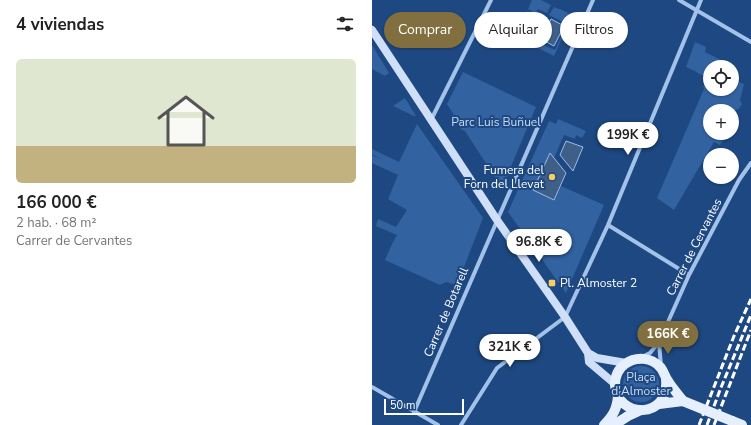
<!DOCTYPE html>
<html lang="es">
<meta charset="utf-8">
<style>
body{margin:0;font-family:"Nunito Sans",sans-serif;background:#f6f6f6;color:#222;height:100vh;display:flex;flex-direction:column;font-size:15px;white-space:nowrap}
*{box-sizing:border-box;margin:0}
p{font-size:13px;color:#767676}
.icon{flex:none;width:22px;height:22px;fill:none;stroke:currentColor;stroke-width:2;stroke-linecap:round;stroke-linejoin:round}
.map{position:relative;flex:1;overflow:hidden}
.details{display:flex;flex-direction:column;background:#fff;width:372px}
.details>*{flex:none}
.top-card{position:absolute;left:12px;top:12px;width:307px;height:36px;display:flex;gap:8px}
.tools{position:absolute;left:331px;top:60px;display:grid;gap:8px}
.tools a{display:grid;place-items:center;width:36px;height:36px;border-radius:50%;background:#fff;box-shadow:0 1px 3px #0004;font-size:20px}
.scale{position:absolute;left:12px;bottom:10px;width:80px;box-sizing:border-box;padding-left:4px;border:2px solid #fff;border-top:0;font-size:11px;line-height:14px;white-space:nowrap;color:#fff;-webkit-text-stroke:3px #1e4881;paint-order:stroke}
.price{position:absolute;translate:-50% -34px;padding:0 9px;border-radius:14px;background:#fff;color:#222;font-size:13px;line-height:26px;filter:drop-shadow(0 1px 2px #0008)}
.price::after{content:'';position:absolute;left:50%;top:24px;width:12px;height:9px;margin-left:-6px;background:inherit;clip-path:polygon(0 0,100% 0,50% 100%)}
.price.current{background:#826f3f;color:#fff}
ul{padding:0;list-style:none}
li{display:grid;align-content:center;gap:8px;height:212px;padding:0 16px}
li+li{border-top:1px solid #e0e0e0}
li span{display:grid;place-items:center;height:124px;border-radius:6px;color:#555}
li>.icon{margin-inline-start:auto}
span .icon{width:72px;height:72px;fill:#fffc;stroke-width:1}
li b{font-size:17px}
h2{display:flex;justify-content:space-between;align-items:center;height:48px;padding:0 16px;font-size:17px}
.pill{padding:0 14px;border-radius:18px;background:#fff;box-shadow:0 1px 3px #0004;font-size:14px;line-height:36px}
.pill.current{background:#826f3f;color:#fff}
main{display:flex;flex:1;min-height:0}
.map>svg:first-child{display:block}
.green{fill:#3262a0}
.water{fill:#3f5f89;stroke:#97bdeb}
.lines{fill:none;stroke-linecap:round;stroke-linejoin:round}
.street{stroke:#a3c2e9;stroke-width:4}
.secondary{stroke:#cedff7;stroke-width:8}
.primary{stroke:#e6effe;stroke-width:10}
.rail{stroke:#fff;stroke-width:3;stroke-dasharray:7 3;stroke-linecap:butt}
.primary-bridge{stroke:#e6effe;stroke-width:10}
.poi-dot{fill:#f8ce62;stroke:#1e4881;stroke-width:1.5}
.labels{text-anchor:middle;stroke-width:4;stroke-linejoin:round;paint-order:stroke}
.park-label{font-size:12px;fill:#c8dcf7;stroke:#1e4881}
.poi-label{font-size:12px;fill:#fff;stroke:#1e4881;text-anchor:end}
.street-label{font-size:12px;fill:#fff;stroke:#1e4881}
</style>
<main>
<section class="details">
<h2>4 viviendas<svg class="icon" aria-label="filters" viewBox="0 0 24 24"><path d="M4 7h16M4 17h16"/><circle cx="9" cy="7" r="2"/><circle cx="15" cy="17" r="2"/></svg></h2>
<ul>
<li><span style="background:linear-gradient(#dfe7d0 70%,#c2b280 0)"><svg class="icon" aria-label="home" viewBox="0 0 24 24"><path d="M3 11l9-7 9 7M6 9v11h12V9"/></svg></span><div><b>166 000 €</b><p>2 hab. · 68 m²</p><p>Carrer de Cervantes</p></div></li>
</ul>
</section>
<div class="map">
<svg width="379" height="425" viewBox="0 0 379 425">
<rect width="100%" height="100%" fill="#1e4881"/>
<path class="green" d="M 160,0 L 169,0 L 179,5 L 175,13 L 166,9 L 163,13 L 156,9 Z
M 182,7 L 187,9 L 188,9 L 200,15 L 182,56 L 166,48 L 166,47 L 163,45 L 164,42 L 183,50 L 195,24 L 177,15 Z
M 155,11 L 158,12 L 154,23 L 159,25 L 162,19 L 171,22 L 161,44 L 143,36 Z
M 323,42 L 334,47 L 333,52 L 351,61 L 350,67 C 345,67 341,65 336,65 L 332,75 L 327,74 L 323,71 L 314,67 Z
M 0,45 L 17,73 L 13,76 L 0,69 Z
M 91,72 L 164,107 L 130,188 L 93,131 L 88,129 L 90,127 L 85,119 L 81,118 L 82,115 L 75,104 Z
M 360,79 L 372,84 L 368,100 L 370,104 L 366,110 L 364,109 L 362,117 L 364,119 L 360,134 L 359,133 L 360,133 L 360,111 L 338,111 L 338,133 L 356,133 L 348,145 L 342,142 L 302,210 L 285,198 L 332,89 L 331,86 L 338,85 L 338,89 L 360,89 Z
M 33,98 L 44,116 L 42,116 L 21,106 Z
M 186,119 L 214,131 L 210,138 L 204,135 L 203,139 L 192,135 L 182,158 L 178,153 L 162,190 L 182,200 L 189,186 L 232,205 L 194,293 L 136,212 L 177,121 L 184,124 Z
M 45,124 L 111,218 L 85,285 L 74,282 L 68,285 L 13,260 L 20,244 L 25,235 L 4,226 L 6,219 L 24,227 L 35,210 L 16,199 L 26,175 L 0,163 L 0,155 L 9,159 L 0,154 L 0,149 L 27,162 Z
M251 384a18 18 0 1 1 36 0a18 18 0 1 1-36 0Z"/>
<path class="water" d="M 179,19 L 192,26 L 182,46 L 169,39 Z
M 194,141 L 211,147 L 201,171 L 188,155 Z
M 178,153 L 194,173 L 182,200 L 161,190 Z"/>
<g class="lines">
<path class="street" d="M 307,0 L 379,42
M 59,120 L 119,0
M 236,225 L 317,275
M 287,343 L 289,366
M 270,357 L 278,353 L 287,342 L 317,275 L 367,180 L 379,163
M 0,387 L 66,425
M 42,412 L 221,0
M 89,425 L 125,368 L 193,317 L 236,225 L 329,0"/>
<path class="secondary" d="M 0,30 L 125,220 L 193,317 L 216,353 L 217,362 L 243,384
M 216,353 L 225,358 L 254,363"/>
<path class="primary" d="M 294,379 C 298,420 245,419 243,385 C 243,377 246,369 253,364 C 264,356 280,357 289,368 C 292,372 293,377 296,381 C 300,388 306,394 311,401
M 287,404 L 311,401
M 360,421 L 370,425
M 232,425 C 241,416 245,409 246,396
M 242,425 L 256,416 L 269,410"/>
<path class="rail" d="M 327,425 L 362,336 L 379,299
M 335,425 L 348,390 L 379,315
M 342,425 L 379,330"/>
<path class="primary-bridge" d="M 311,401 L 360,421"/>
</g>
<g class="poi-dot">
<circle cx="180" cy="177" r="4"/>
<rect x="176" y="279" width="8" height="8" rx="2"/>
</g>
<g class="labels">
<g class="park-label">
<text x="124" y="126">Parc Luis Buñuel</text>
<text x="269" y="381">Plaça<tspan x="269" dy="14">d'Almoster</tspan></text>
</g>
<g class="poi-label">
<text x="172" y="174">Fumera del<tspan x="172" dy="14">Forn del Llevat</tspan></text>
<text x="188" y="287" text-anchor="start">Pl. Almoster 2</text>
</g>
<g class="street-label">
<text transform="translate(322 247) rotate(-63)" y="4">Carrer de Cervantes</text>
<text transform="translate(74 312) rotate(-67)" y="4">Carrer de Botarell</text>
</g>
</g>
</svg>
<div class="tools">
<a><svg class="icon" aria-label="locate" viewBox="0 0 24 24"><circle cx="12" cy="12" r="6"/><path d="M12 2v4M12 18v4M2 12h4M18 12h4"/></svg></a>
<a>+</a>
<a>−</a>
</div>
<div class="scale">50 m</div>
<b class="price" style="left:256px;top:156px">199K €</b>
<b class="price" style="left:167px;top:263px">96.8K €</b>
<b class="price current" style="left:296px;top:355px">166K €</b>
<b class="price" style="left:138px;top:368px">321K €</b>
<div class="top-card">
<a class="pill current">Comprar</a>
<a class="pill">Alquilar</a>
<a class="pill">Filtros</a>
</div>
</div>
</main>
